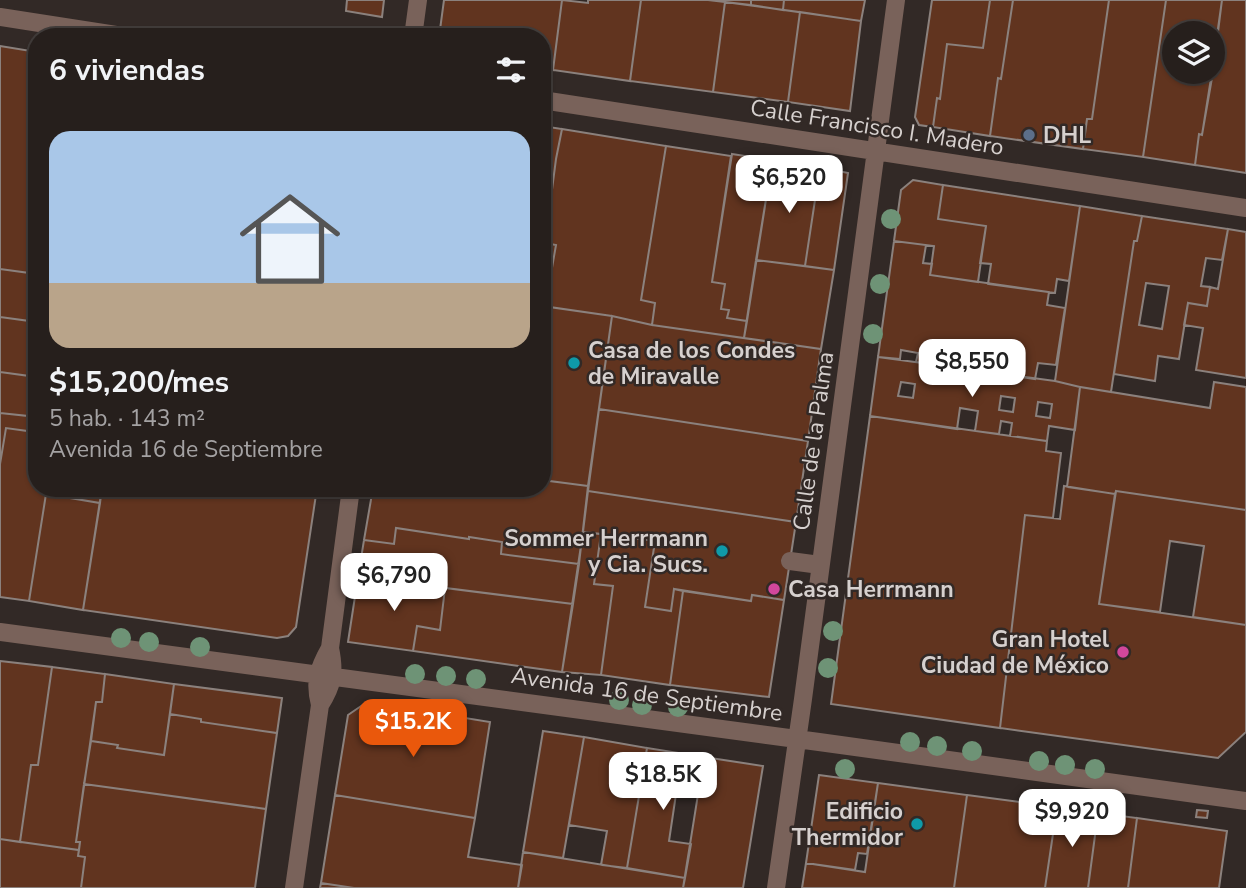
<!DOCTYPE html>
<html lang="es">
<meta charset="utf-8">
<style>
body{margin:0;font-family:"Nunito Sans",sans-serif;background:#2e2725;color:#f1f3f6;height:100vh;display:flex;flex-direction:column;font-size:26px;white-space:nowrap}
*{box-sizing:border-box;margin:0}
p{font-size:23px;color:#a4a2a3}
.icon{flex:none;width:38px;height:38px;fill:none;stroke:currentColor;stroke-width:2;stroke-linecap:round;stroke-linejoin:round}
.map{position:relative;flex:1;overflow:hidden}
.sheet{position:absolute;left:28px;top:28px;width:523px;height:469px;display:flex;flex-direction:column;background:#261f1c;border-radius:28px;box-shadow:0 2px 5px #0004,0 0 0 2px #423d3b}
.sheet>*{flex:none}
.buttons{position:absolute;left:1162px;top:21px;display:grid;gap:14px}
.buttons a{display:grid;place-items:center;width:63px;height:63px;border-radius:50%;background:#261f1c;box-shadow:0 2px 5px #0004,0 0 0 2px #423d3b;font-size:35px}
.price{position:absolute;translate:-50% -60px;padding:0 16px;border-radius:14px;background:#fff;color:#222;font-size:23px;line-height:46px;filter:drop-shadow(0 2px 4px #0008)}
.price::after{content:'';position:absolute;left:50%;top:42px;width:21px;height:16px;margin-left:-10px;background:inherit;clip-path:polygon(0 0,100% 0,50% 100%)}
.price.on{background:#ea580c;color:#fff}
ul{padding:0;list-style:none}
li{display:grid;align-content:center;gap:14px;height:371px;padding:0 21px}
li+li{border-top:2px solid #423d3b}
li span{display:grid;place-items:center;height:217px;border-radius:21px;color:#555}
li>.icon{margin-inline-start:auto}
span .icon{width:126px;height:126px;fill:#fffc;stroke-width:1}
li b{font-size:30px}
h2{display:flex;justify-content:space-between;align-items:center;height:84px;padding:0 21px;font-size:30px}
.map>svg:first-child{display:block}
.building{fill:#61341f;stroke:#8b817d;stroke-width:2;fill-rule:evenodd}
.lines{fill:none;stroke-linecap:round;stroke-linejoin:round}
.minor{stroke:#79625a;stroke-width:18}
.tree{fill:#6e9376}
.service-dot{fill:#5c6f8a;stroke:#322926;stroke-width:2.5}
.culture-dot{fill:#0f9aa8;stroke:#322926;stroke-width:2.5}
.hotel-dot{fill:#d1479c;stroke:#322926;stroke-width:2.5}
.labels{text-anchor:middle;stroke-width:5;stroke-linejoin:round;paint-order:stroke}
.street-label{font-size:23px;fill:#d6d0ce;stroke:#322926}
.poi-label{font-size:23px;font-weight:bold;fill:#d6d0ce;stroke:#322926;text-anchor:start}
</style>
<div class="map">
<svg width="1246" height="888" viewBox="0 0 1246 888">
<rect width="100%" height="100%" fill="#322926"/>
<path class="building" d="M 347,0 L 384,0 L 382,17 L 346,11 Z
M 444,0 L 562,0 L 553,70 L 542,68 L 542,37 L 439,37 Z
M 562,0 L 588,3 L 588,0 L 641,0 L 630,81 L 553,70 Z
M 641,0 L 708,0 L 725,2 L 713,92 L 630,81 Z
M 708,0 L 751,0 L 751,5 Z
M 751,0 L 784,0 L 783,10 L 751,5 Z
M 784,0 L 865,0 L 861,21 L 783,10 Z
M 932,0 L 990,0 L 983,48 L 947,44 L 940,99 L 937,98 L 933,127 L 919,125 L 915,117 Z
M 990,0 L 1013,0 L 1001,79 L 998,78 L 990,136 L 933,127 L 937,98 L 940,99 L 947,44 L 983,48 Z
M 1013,0 L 1109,0 L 1092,119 L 1087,119 L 1083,149 L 990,136 L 998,78 L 1001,79 Z
M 1109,0 L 1166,0 L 1143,157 L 1083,149 L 1087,119 L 1092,119 Z
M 1166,0 L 1222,0 L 1213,64 L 1213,33 L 1174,33 L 1174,72 L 1212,72 L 1202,135 L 1199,134 L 1195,165 L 1143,157 Z
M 1222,0 L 1246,0 L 1246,173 L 1195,165 L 1199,134 L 1202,135 L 1213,72 Z
M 725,2 L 800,12 L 788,102 L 713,92 Z
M 800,12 L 861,21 L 850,111 L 788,102 Z
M 0,46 L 37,52 L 37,274 L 0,269 Z
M 542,126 L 562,129 L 556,159 L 545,243 L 556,245 L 549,285 L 546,285 L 546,286 L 542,286 Z
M 562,129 L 666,146 L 641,300 L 655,303 L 652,325 L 612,316 L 543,306 L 546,285 L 549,285 L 556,245 L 545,243 L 556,159 Z
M 666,146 L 731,156 L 712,282 L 725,284 L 721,309 L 729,310 L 727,318 L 747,321 L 744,338 L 652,325 L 655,303 L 641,300 Z
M 732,154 L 777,161 L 772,194 L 767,193 L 747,321 L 727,318 L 729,310 L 721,309 L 725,284 L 712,282 Z
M 777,160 L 820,167 L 805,266 L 756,260 L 767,193 L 772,194 Z
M 820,167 L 848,173 L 834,270 L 805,266 Z
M 913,180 L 943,185 L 938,219 L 986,226 L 978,282 L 930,275 L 934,246 L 894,241 L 901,190 Z
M 943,185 L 1080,206 L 1069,281 L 1057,279 L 1055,293 L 988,284 L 991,264 L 980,263 L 986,226 L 938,219 Z
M 1080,206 L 1142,216 L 1137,241 L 1134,241 L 1111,392 L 1080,387 L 1055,381 Z
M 1142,216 L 1228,229 L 1222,260 L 1206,258 L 1201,286 L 1210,287 L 1207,306 L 1188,303 L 1179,359 L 1158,356 L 1155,381 L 1114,374 L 1134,241 L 1137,241 ZM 1146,283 L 1169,286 L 1162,329 L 1139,325 Z
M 1228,229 L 1246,232 L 1246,378 L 1196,370 L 1203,328 L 1184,325 L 1188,303 L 1207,306 L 1210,287 L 1218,289 Z
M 894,241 L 926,245 L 923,263 L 932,264 L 930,275 L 1049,292 L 1047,305 L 1065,308 L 1056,365 L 1038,363 L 1035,379 L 916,362 L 918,353 L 901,350 L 900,359 L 878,357 Z
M 756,260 L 834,270 L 821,349 L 744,338 Z
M 0,269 L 37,274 L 37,322 L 0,317 Z
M 542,306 L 612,316 L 588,486 L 542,480 Z
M 612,316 L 652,325 L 821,349 L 808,441 L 599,409 Z
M 0,317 L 37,322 L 37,377 L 0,372 Z
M 878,357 L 1055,381 L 1080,387 L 1075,430 L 1049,426 L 1047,441 L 1010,436 L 1012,423 L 1001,421 L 999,434 L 975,431 L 978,411 L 960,408 L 957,429 L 870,416 ZM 901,382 L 915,384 L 913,398 L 898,396 ZM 1001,396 L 1015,398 L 1013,412 L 999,410 ZM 1038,402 L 1052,404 L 1050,418 L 1036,416 Z
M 0,372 L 37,377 L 37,417 L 0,413 Z
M 1214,382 L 1246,387 L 1246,510 L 1116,491 L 1115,494 L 1067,487 L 1080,387 L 1210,408 Z
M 599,409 L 808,441 L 796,522 L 588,491 Z
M 0,413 L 37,417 L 35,432 L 6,428 L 0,464 Z
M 870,416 L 1047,441 L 1046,451 L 1061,453 L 1053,518 L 1025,515 L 1000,728 L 831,704 Z
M 37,417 L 37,488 L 102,488 L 100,503 L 46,494 L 29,601 L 0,597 L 0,464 L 6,428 L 35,432 Z
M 542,480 L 588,486 L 579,564 L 501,554 L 502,542 L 469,537 L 469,539 L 396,528 L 394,544 L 364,540 L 373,488 L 542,488 Z
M 1064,486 L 1115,494 L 1099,604 L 1246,625 L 1246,732 L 1218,758 L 1000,728 L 1025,515 L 1060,519 Z
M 102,488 L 317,488 L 296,627 L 288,636 L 277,638 L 83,610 Z
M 588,491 L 796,522 L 784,600 L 752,595 L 751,601 L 674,589 L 671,611 L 645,607 L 655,541 L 583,532 Z
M 1116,491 L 1246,510 L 1246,625 L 1193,617 L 1204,546 L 1170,541 L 1160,612 L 1099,604 Z
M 46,494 L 100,503 L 83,610 L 29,601 Z
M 396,528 L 469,539 L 469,537 L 502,542 L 501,554 L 579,564 L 573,604 L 358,577 L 364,540 L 394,544 Z
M 583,532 L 601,534 L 594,584 L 613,586 L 601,675 L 562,672 Z
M 601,534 L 655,541 L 645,607 L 671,611 L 674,589 L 683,591 L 670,685 L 601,675 L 613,586 L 594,584 Z
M 358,577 L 445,588 L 440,630 L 417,626 L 413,651 L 348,642 Z
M 445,588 L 573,604 L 562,672 L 413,651 L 417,626 L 440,630 Z
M 683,591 L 751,601 L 752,595 L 784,600 L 769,697 L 670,685 Z
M 0,661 L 52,667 L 38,765 L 31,765 L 20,842 L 0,839 Z
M 52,667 L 105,674 L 102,702 L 96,702 L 76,842 L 80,842 L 79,850 L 20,842 L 31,765 L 38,765 Z
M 105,674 L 174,684 L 164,755 L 117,748 L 118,745 L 91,741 L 96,702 L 102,702 Z
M 174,684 L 282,698 L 277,733 L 201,722 L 201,719 L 170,714 Z
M 367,702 L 490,722 L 475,818 L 335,795 L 348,715 Z
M 170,714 L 201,719 L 201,722 L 277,733 L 266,809 L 84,784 L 91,741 L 118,745 L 117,748 L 164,755 Z
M 543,731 L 584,737 L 563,858 L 523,852 Z
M 584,737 L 647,748 L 627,868 L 601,865 L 607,831 L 569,825 Z
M 647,748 L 704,757 L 698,797 L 676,794 L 669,841 L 691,844 L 685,878 L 627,868 Z
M 704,757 L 763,766 L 743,888 L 683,888 Z
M 819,775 L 878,783 L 867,854 L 858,853 L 855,870 L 806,863 Z
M 878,783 L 967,795 L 954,888 L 802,888 L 806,863 L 865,872 Z
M 84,784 L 266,809 L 255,888 L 81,888 L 85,857 L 78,856 L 80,842 L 76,842 Z
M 335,795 L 475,818 L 468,857 L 522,865 L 518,888 L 354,888 L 321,883 Z
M 967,795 L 1057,807 L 1045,888 L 954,888 Z
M 1057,807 L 1098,813 L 1088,888 L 1045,888 Z
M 1197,810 L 1208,811 L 1207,818 L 1196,817 Z
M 1098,813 L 1137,818 L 1128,888 L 1088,888 Z
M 1137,818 L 1227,831 L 1219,888 L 1128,888 Z
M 0,839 L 79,850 L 78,856 L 85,857 L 81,888 L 0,888 Z
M 523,852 L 685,878 L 683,888 L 518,888 Z
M 321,883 L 354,888 L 320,888 Z"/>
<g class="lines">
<path class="minor" d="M 0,17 L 129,37
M 413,37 L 418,0
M 542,100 L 1246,208
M 790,561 L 820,565
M 0,632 L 819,742 L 1246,801
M 320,705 C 333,685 335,672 330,648 L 351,488
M 294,888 L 320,705 C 314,682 318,669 330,648
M 776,888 L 803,699 L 896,0"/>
</g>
<g class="tree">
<circle cx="891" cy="219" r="10"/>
<circle cx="880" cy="284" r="10"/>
<circle cx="873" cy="334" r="10"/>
<circle cx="833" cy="631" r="10"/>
<circle cx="121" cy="638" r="10"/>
<circle cx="149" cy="642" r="10"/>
<circle cx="200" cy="647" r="10"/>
<circle cx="828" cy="668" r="10"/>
<circle cx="415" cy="674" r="10"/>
<circle cx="446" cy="676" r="10"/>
<circle cx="476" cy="679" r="10"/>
<circle cx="619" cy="700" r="10"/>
<circle cx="642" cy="705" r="10"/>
<circle cx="678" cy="707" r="10"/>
<circle cx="910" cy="742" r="10"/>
<circle cx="937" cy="746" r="10"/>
<circle cx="972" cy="751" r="10"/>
<circle cx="1039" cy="761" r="10"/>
<circle cx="1065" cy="765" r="10"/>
<circle cx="845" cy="769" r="10"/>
<circle cx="1095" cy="769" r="10"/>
<circle cx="1080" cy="799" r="10"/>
</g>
<circle class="service-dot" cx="1029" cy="135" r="7"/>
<g class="culture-dot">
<circle cx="574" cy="363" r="7"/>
<circle cx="722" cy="551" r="7"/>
<circle cx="917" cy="824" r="7"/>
</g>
<g class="hotel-dot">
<circle cx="774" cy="589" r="7"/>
<circle cx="1123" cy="652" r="7"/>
</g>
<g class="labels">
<g class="street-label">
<text transform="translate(877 127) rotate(9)" y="8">Calle Francisco I. Madero</text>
<text transform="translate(813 441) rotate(-82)" y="8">Calle de la Palma</text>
<text transform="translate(647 694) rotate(8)" y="8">Avenida 16 de Septiembre</text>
</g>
<g class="poi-label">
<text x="1043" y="143">DHL</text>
<text x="588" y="358">Casa de los Condes<tspan x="588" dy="26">de Miravalle</tspan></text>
<text x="708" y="546" text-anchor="end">Sommer Herrmann<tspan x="708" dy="26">y Cia. Sucs.</tspan></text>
<text x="788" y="597">Casa Herrmann</text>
<text x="1109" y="647" text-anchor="end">Gran Hotel<tspan x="1109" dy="26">Ciudad de México</tspan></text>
<text x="903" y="819" text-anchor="end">Edificio<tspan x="903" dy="26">Thermidor</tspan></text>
</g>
</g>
</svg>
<div class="buttons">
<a><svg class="icon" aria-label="layers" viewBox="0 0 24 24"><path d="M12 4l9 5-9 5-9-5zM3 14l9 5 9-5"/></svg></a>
</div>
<b class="price" style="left:789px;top:215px">$6,520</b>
<b class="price" style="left:972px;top:399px">$8,550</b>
<b class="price" style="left:394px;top:613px">$6,790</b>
<b class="price on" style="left:413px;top:759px">$15.2K</b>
<b class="price" style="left:663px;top:812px">$18.5K</b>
<b class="price" style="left:1072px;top:849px">$9,920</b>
<section class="sheet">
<h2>6 viviendas<svg class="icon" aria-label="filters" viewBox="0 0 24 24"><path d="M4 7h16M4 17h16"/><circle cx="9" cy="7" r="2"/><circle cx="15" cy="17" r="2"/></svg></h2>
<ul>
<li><span style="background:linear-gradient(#a9c7e8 70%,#b9a48a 0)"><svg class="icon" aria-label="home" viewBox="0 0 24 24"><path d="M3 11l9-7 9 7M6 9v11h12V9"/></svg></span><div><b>$15,200/mes</b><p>5 hab. · 143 m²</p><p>Avenida 16 de Septiembre</p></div></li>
</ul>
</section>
</div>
